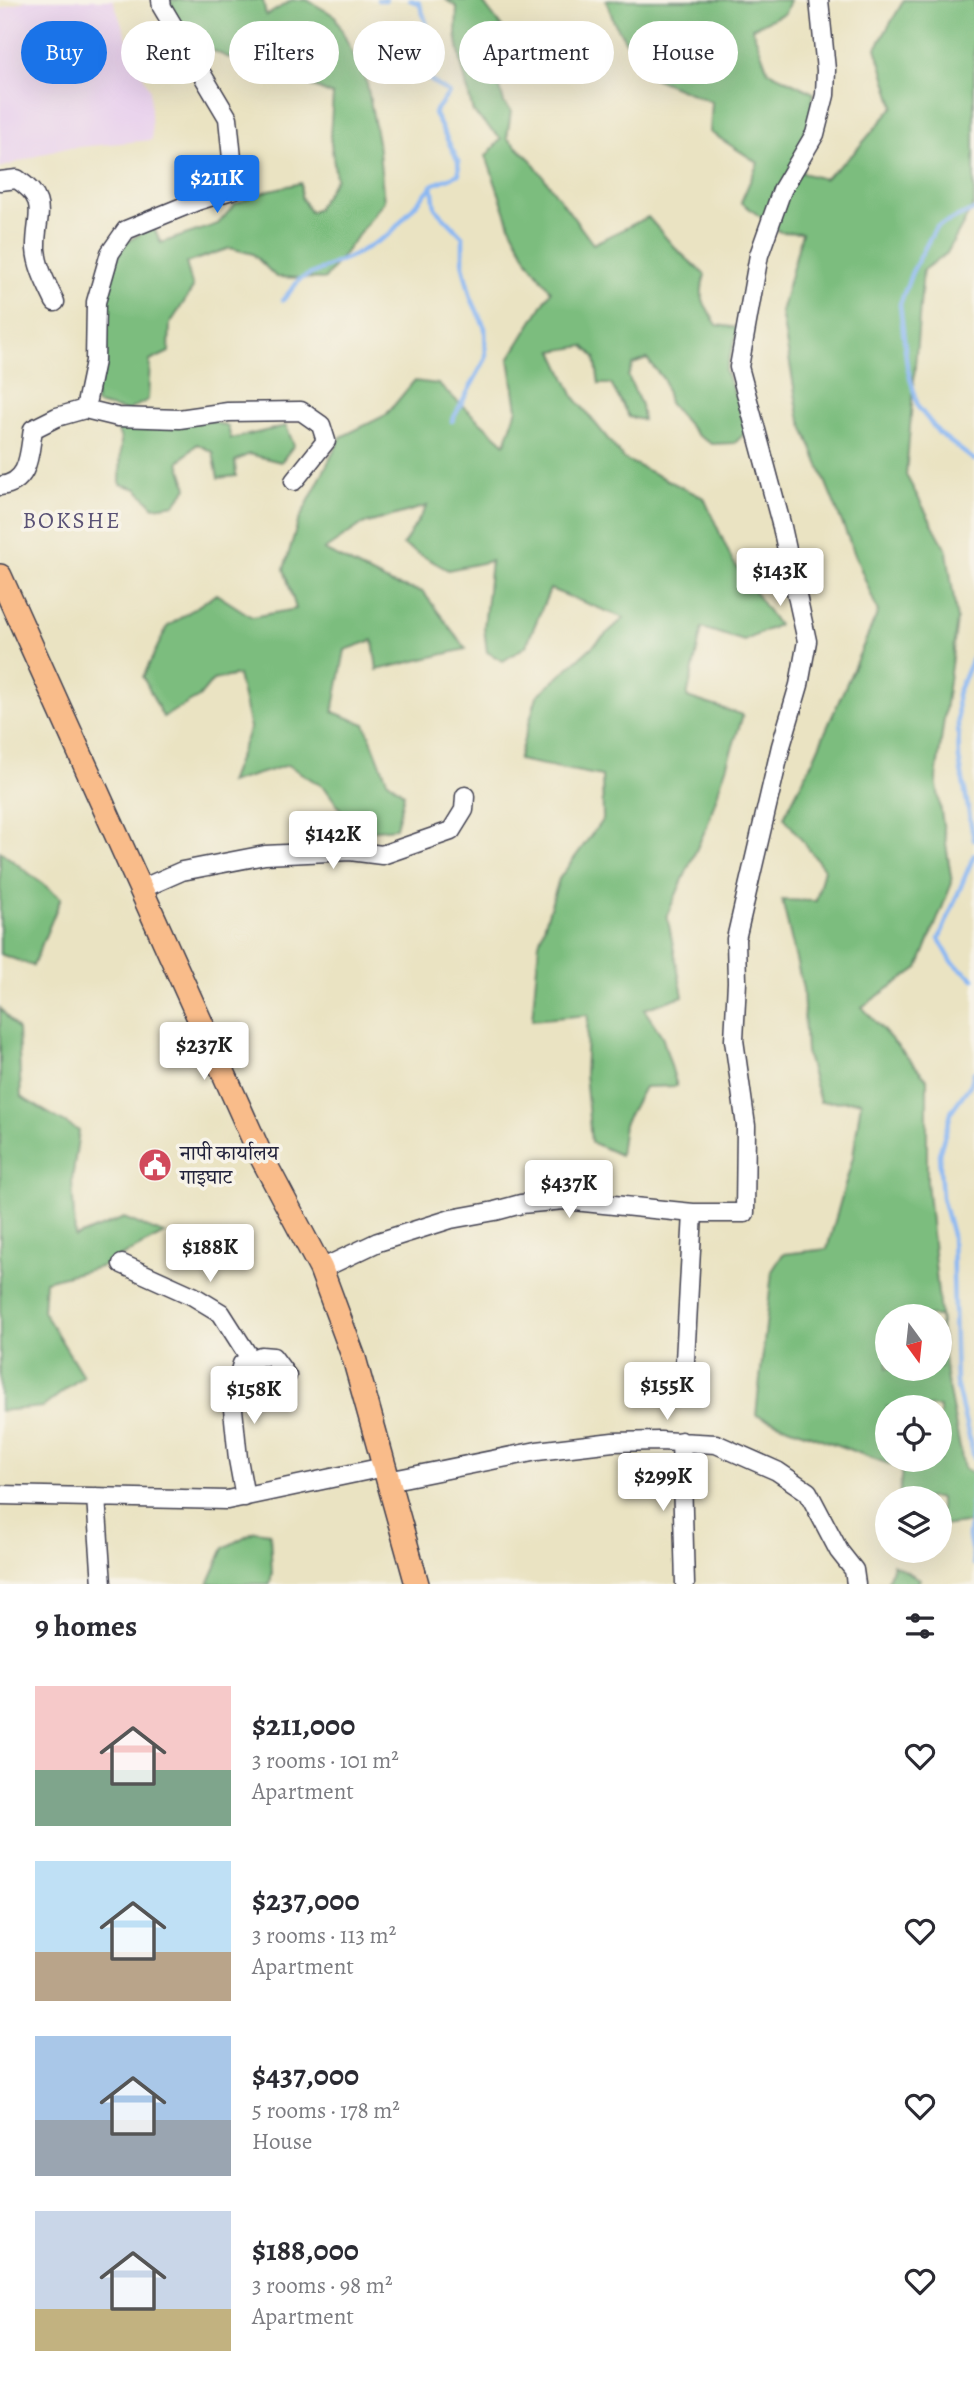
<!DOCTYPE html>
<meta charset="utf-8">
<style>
body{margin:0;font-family:Alegreya,"Noto Serif Devanagari",serif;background:#f2f2f3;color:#2b2b33;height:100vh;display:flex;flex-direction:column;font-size:26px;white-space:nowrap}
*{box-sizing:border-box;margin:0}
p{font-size:23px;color:#7c7c81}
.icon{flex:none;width:38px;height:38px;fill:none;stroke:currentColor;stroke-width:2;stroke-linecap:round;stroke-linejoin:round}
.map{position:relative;height:1584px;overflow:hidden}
.drawer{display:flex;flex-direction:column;background:#fff;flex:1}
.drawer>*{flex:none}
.hud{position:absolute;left:21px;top:21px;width:933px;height:63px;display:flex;gap:14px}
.needle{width:46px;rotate:165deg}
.controls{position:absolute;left:875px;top:1304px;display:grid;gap:14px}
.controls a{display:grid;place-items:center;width:77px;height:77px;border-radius:50%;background:#fff;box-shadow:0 7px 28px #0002;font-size:35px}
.price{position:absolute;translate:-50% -60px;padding:0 16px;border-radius:7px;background:#fff;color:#222;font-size:23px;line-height:46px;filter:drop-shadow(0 2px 4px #0008)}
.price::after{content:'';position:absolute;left:50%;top:42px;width:21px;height:16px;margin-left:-10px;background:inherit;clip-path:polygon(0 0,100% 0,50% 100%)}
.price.on{background:#1a73e8;color:#fff}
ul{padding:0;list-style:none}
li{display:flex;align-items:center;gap:21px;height:175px;padding:0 35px}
li span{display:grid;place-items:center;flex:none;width:196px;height:140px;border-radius:0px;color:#555}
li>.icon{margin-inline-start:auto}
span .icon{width:84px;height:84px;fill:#fffc;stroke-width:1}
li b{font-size:30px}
h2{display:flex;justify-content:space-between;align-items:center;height:84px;padding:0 35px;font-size:30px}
.pill{padding:0 24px;border-radius:32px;background:#fff;box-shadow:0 7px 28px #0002;font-size:24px;line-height:63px}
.pill.on{background:#1a73e8;color:#fff}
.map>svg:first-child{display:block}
.built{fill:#e9d2ed}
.forest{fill:#7cbd7e;stroke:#4f705c;stroke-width:2;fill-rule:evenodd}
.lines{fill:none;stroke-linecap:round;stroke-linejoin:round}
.stream{stroke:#89b7f3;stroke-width:4.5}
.minor-casing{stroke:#403f4f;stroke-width:21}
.major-casing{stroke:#403f4f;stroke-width:26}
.minor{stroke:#fff;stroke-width:18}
.major{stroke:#f9bc8a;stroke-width:23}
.labels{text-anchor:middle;stroke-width:7;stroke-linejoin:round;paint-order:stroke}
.poi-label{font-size:21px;fill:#22223b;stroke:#f7f3e8;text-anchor:start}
.neighbourhood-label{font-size:23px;letter-spacing:2px;fill:#5a5276;stroke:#f7f3e8}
</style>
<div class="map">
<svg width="974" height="1584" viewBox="0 0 974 1584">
<rect width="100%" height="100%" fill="#f7f3e8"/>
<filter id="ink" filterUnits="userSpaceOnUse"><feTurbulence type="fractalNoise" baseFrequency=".0143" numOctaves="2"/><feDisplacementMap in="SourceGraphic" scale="14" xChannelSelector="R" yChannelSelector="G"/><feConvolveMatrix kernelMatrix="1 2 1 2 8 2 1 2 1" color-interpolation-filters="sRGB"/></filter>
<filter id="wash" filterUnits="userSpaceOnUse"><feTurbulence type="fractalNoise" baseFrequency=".00686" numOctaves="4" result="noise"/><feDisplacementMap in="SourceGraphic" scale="28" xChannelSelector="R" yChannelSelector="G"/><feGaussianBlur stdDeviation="1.57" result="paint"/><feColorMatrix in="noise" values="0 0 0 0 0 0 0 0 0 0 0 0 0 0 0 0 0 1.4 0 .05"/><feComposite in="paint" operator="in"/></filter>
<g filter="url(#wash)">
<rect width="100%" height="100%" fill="#eae3c2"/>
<path class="built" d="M 27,0 L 113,0 L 135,61 L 150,89 L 152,140 L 58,149 L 0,168 L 0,9 Z"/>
<path class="forest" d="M 161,0 L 263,0 L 266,16 L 292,0 L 307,0 L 335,16 L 367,84 L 378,142 L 384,201 L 325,279 L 276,277 L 253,254 L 230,248 L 186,263 L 193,288 L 170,324 L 169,352 L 150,361 L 148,400 L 127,411 L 96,404 L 95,381 L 100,309 L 122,245 L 153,226 L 161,243 L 218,224 L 235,204 L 270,190 L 301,183 L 301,197 L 310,212 L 317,209 L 336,178 L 330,136 L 333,95 L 285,75 L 227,57 L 187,39 Z
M 446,0 L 481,0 L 517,47 L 493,61 L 504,103 L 511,111 L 507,138 L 531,160 L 593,244 L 648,217 L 674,247 L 705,275 C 697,297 705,306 717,325 L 739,328 L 725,371 L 738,401 L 746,432 L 735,443 L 712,444 L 697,435 L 669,403 L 664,380 L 647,359 L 633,364 L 628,376 L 641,405 L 643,420 L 629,417 L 611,384 L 599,384 L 595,357 L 584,346 L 553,351 L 574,397 L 624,459 L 704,498 L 732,560 L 778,625 L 744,641 L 702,628 L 687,697 L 743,715 L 707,826 L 667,915 L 683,996 L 644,1009 L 662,1036 L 677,1086 L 644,1087 L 624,1124 L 620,1155 L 591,1142 L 585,1073 L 588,1015 L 532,1020 L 539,943 L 559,879 L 603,819 L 602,776 L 518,760 L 537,696 L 624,618 L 550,589 L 526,646 L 503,661 L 487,652 L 484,628 L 491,561 L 448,570 L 403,545 L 427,506 L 361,525 L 324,550 L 392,584 L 423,592 L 466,649 L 377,670 L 373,640 L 345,650 L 333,712 L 365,724 L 387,780 L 404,794 L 396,828 L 357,832 L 325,788 L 288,765 L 229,783 L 250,728 L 238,675 L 213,680 L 199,697 L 163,717 L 143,677 L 167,627 L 216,594 L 252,617 L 296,609 L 284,569 L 298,522 L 341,437 L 386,415 L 414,381 L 438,384 L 505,444 L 517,409 L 509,359 L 551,291 L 529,262 L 511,228 L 486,156 L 501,139 L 473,112 L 461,63 L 456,34 L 457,7 Z
M 606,0 L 790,0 L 785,13 L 752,28 L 768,71 L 814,93 L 802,173 L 824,179 L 853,154 L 894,106 L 876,48 L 904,0 L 974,0 L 974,204 L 947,253 L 923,270 L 906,475 L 947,551 L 957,620 L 936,779 L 952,883 L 918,968 L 862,1007 L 927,1079 L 927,1181 L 946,1376 L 964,1469 L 974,1474 L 974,1522 L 949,1525 L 940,1523 L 940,1498 L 899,1498 L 902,1469 L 756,1415 L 772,1271 L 783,1254 L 827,1249 L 853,1157 L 861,1101 L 820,1102 L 806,1052 L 803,989 L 782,900 L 816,901 L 824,869 L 784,817 L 813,760 L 878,612 L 799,416 L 781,312 L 802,233 L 780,232 L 741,202 L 758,163 L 710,132 L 712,102 L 646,75 L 614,22 ZM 887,1316 L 940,1316 L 940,1368 L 887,1368 ZM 887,1407 L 940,1407 L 940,1460 L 887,1460 Z
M 212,421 L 228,427 L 231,439 L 286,426 L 294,445 L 281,462 L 249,454 L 235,461 L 236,476 L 218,478 L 213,452 L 197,444 L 179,462 L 187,488 L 175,504 L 154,507 L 137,489 L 120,484 L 121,439 L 115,424 Z
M 0,851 L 61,898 L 33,966 L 0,954 Z
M 0,1008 L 18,1030 L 21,1097 L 79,1131 L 72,1180 L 75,1237 L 124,1218 L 164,1234 L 100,1267 L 45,1281 L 43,1311 L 83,1376 L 43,1407 L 0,1411 Z
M 255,1531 L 270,1533 L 272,1574 L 270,1584 L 208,1584 L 224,1548 Z
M 893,1564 L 920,1579 L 918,1584 L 887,1584 Z"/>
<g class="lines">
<path class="stream" d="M 378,0 L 386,0
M 410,0 L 419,3 C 432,37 434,41 427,78 L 449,93 L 434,113 L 458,161 L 459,174 L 432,185 L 435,208 L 463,237 L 463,266 L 471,298 L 485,328 L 486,358 L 452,421
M 974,210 L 936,227 L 912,272 L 900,304 L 907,366 L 918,407 L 939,433 L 974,460
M 283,300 L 300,279 L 358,253 L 390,234 L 432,186
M 974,654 L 957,694 L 959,759 L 974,840
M 974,855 L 939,939 L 952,962 L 974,979
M 974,1072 L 971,1084 L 952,1110 L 939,1154 L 942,1197 L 952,1235 L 956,1383 L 974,1458
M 974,1472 L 969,1537 L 974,1564"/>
</g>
</g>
<g filter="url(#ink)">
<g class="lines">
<defs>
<path id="minor" d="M 0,181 L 17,179 C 51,202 35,216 36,249 C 37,267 47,285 55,302
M 85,409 L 95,361 L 96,302 L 110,253 L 126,230 L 197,201 L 235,189 L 228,118 L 162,7 L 161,0
M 0,486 C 30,483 29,454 33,429 L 57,417 L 85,409 L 118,417 L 179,419 L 228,412 L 301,411 L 321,425 L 326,441 L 294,481
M 141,889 L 182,871 L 265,855 L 350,851 L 382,855 L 451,831 L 464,810 L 465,796
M 693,1213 L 745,1213 L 746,1126 L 734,1040 L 737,982 L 736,939 L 781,746 L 799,685 L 807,641 L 782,527 L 739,367 L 759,255 L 782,190 L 815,134 L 825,95 L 826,70 L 819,0
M 122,1264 L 193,1296 L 221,1313 L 251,1360
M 321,1269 L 378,1242 L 451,1219 L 495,1211 L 521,1204 L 564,1200 L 693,1213 L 684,1379
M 681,1441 L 685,1584
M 388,1481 L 537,1451 L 613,1442 L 660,1441 L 716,1444 L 777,1471 L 808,1492 L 839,1551 L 854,1570 L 856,1584
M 0,1495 L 227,1500 L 384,1467
M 96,1497 L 102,1584
M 245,1497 L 238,1459 L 232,1399 L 242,1364 L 261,1356 L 273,1357 L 287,1376"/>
<path id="major" d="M 0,576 L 261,1156 L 321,1269 L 354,1358 L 417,1584"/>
</defs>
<use href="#minor" class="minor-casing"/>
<use href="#major" class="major-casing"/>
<use href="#minor" class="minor"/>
<use href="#major" class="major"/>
</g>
</g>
<defs>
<symbol id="civic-disc" viewBox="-11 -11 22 22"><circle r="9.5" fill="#d1495b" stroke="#f7f3e8"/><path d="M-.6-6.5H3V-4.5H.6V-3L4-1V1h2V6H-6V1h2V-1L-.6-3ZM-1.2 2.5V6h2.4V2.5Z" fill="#fff"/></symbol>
</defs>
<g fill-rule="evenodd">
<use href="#civic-disc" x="136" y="1146" width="38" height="38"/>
</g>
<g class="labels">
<g class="poi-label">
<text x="180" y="1160">नापी कार्यालय<tspan x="180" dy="24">गाइघाट</tspan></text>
</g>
<g class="neighbourhood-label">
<text x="72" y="528">BOKSHE</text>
</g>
</g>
</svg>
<div class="controls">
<a><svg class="needle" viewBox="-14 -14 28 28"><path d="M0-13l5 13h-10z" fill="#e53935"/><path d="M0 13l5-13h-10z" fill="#7c7c81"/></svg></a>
<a><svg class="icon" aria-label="locate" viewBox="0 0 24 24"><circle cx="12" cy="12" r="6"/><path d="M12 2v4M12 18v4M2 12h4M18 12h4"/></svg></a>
<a><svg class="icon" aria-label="layers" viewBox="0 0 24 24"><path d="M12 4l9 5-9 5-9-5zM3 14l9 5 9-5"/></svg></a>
</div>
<b class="price on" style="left:217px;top:215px">$211K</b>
<b class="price" style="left:780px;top:608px">$143K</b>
<b class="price" style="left:333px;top:871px">$142K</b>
<b class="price" style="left:204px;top:1082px">$237K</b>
<b class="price" style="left:569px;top:1220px">$437K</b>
<b class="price" style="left:210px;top:1284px">$188K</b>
<b class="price" style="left:667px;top:1422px">$155K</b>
<b class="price" style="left:254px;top:1426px">$158K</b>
<b class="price" style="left:663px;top:1513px">$299K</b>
<div class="hud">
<a class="pill on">Buy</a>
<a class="pill">Rent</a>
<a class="pill">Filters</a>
<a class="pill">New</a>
<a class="pill">Apartment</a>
<a class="pill">House</a>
</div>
</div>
<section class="drawer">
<h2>9 homes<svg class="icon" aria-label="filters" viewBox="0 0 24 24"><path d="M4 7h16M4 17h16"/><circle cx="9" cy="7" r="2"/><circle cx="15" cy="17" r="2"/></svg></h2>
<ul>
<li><span style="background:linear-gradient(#f6c9c9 60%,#7fa58c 0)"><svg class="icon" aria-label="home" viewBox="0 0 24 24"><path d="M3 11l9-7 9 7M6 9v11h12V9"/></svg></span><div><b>$211,000</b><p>3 rooms · 101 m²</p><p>Apartment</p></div><svg class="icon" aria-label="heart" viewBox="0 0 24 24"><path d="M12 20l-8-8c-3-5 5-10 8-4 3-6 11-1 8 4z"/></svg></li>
<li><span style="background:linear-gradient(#bfe0f5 65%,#b9a48a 0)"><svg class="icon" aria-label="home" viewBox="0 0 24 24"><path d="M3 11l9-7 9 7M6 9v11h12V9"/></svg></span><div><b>$237,000</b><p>3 rooms · 113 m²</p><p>Apartment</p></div><svg class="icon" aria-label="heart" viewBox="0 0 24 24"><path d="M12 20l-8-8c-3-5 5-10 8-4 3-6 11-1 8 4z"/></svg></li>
<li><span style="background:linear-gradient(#a9c7e8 60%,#9aa5b1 0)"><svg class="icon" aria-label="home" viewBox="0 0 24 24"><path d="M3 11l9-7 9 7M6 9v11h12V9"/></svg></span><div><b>$437,000</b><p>5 rooms · 178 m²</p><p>House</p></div><svg class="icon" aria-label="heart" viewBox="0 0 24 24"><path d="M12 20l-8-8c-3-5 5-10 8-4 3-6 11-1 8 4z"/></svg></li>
<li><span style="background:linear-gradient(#c9d6e8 70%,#c2b280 0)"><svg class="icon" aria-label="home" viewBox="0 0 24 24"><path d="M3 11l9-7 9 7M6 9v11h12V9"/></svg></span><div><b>$188,000</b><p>3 rooms · 98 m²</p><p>Apartment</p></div><svg class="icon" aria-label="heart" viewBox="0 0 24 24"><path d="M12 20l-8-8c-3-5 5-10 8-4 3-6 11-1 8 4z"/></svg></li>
</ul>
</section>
